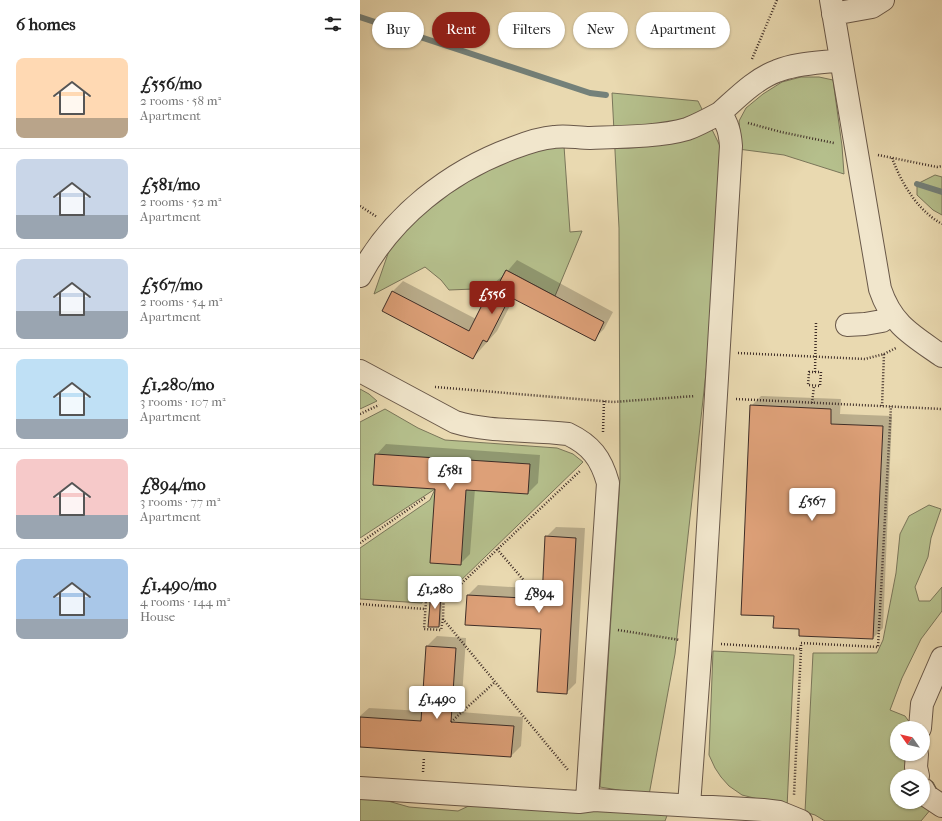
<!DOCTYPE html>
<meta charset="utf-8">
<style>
body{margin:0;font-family:"IM FELL French Canon",serif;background:#f6f6f6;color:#222;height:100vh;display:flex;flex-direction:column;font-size:15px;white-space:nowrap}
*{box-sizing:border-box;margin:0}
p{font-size:13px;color:#767676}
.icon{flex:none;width:22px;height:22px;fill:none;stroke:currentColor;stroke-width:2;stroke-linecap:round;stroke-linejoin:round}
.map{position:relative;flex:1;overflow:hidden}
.drawer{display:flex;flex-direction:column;background:#fff;width:360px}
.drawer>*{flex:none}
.guide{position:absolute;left:12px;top:12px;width:380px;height:36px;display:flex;gap:8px}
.needle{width:26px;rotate:304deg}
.controls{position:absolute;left:530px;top:721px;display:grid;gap:8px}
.controls a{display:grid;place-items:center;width:40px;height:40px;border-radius:50%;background:#fff;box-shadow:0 1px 3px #0004;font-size:20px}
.price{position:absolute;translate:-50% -34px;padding:0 9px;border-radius:4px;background:#fff;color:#222;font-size:13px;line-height:26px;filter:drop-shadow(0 1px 2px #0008)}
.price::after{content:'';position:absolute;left:50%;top:24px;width:12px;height:9px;margin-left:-6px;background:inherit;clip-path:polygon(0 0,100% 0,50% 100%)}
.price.selected{background:#8f2418;color:#fff}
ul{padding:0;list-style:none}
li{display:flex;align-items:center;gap:12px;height:100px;padding:0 16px}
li+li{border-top:1px solid #e0e0e0}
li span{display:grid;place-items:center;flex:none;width:112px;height:80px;border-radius:8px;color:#555}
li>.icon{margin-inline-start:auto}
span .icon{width:48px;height:48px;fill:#fffc;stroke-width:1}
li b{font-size:17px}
h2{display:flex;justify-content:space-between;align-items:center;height:48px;padding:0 16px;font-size:17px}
.pill{padding:0 14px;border-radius:18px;background:#fff;box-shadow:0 1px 3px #0004;font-size:14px;line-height:36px}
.pill.selected{background:#8f2418;color:#fff}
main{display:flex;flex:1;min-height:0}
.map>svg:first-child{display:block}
.green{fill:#b5bf8c;stroke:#7a765a}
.shadow{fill:#0003}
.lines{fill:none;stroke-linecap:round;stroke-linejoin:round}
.stream{stroke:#74817a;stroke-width:6}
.building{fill:#dda078;stroke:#3e2d27}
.minor-casing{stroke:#695849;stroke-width:24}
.path{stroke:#3e2d27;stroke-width:2.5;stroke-dasharray:1 2;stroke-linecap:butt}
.minor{stroke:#f1e6cc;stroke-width:22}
</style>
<main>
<section class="drawer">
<h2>6 homes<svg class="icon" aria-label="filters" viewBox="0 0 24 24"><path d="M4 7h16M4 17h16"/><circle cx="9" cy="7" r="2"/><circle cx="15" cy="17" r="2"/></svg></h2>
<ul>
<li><span style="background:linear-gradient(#ffd9b3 75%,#b9a48a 0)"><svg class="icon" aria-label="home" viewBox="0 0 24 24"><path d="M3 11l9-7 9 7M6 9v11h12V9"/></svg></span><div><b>£556/mo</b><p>2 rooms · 58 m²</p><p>Apartment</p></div></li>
<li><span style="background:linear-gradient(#c9d6e8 70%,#9aa5b1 0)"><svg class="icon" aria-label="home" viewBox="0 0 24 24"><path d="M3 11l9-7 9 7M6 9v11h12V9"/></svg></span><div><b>£581/mo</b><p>2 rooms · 52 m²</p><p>Apartment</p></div></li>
<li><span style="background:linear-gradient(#c9d6e8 65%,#9aa5b1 0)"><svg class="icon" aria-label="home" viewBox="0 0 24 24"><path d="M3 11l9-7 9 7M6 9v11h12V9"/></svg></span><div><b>£567/mo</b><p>2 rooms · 54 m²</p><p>Apartment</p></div></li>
<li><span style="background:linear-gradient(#bfe0f5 75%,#9aa5b1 0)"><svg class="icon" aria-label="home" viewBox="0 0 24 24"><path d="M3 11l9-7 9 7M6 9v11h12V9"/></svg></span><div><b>£1,280/mo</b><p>3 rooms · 107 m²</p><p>Apartment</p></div></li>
<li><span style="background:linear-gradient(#f6c9c9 70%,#9aa5b1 0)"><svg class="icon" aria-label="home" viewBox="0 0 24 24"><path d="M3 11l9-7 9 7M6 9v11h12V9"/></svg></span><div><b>£894/mo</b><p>3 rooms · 77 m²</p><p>Apartment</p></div></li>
<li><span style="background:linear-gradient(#a9c7e8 75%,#9aa5b1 0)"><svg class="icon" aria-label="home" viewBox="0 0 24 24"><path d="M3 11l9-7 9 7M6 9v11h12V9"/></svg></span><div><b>£1,490/mo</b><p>4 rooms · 144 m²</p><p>House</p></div></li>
</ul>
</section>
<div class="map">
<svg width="582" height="821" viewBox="0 0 582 821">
<rect width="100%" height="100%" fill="#e9d9b0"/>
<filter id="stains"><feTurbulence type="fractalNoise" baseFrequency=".005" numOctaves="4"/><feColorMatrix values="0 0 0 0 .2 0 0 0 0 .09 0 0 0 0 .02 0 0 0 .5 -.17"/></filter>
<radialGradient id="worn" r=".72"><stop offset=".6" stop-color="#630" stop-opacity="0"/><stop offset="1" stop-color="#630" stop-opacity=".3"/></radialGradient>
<path class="green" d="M 441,77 L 459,77 L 473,80 L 482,146 L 484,174 L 424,155 L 378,149 L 380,133 L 379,121 L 386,108 L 403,94 L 422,82 Z
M 252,93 L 338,101 L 360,146 L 350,336 L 315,654 L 289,795 L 240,787 L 260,479 L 259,228 Z
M 204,146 L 210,232 L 222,231 L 195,296 L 146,270 L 138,285 L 133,283 L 114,289 L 89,290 L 81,280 L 65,267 L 14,294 L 31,245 L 48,214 L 129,167 L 169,152 Z
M 575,175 L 582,177 L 582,215 L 573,210 L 557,195 L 557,184 Z
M 0,389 L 9,394 L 17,401 L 0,409 Z
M 25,409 L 58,428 L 85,440 L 197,448 L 213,454 L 223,462 L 93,588 L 67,583 L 62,603 L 0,599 L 0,548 L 70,500 L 75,489 L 0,538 L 0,422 Z
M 569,505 L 581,509 L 571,538 L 568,557 L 555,587 L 559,601 L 570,601 L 582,587 L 582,611 L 561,639 L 542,678 L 530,710 L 545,716 L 553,727 L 537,728 L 537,754 L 550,754 L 548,776 L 537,776 L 537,782 L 531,786 L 537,790 L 537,802 L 563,802 L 567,778 L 573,782 L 581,797 L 561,821 L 465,821 L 455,815 L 445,812 L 453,653 L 517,653 L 523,640 L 536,573 L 540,534 L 549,516 Z
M 353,651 L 434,655 L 427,808 L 398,799 L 382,795 L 369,786 L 361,777 L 355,768 L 349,755 Z
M 0,797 L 28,801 L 49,807 L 98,811 L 115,803 L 308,813 L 305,821 L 0,821 Z"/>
<path class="shadow" d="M 157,260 L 253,312 L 244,329 L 234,339 L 154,298 L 137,331 L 113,358 L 23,310 L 33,291 L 43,281 L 116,319 L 134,283 L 145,274 Z
M 401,396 L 481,399 L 480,414 L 532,416 L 523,628 L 513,638 L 440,628 L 415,615 L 391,406 Z
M 26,444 L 180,455 L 178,483 L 168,493 L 115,489 L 110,554 L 100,564 L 76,488 L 16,455 Z
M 196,527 L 225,528 L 216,683 L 206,693 L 182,628 L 108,595 L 118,585 L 183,589 L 186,537 Z
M 74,589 L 83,590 L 81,624 L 78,626 L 72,591 Z
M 77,636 L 106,638 L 101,712 L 163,717 L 161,746 L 151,756 L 0,746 L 0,716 L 9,708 L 62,711 L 67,646 Z"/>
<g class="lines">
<path class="stream" d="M 0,17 L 230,93 L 246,95
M 557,184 L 582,192"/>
</g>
<path class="building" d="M 146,270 L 244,322 L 235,341 L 150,297 L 127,342 L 123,340 L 113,359 L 22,311 L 32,291 L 109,331 L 133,283 L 138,285 Z
M 390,405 L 471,409 L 471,424 L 523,426 L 513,639 L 439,636 L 439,629 L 413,628 L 414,616 L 381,615 Z
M 15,454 L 170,464 L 168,494 L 106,490 L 101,565 L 70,563 L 75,489 L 13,485 Z
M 185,536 L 216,538 L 207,694 L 177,692 L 181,629 L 105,625 L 107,595 L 182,599 Z
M 71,591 L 81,592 L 79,627 L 68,627 Z
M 66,646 L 96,648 L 91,722 L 154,726 L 151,757 L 0,747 L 0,717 L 61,721 Z"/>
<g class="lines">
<defs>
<path id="minor" d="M 471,0 L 520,289 C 532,325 552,335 582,356
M 473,14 L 512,7 L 523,0
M 0,276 C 32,216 90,171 153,148 C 166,143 180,138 194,137 C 206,135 218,138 230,138 C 258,137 300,137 327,129 C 338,125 349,119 360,113
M 487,325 L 505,324 L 522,321 L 531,314
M 0,371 L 95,422 C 131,433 170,429 208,434 C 231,445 241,458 248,483 L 227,800
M 560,728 L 562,704 L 582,658
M 557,754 L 556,767 L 558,776
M 0,788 L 219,802 L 234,800 L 403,810 L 419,812 L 441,821
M 563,789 L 567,796 L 582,806
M 329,805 L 341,643 L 371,146 C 370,133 368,124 360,113 C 377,98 395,79 417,71 C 437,63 460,63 481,60"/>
</defs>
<use href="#minor" class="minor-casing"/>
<path class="path" d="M 392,59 L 417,0
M 388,123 L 421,132 L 474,143
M 518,155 L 577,167 L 582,166
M 532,158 C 542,184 557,210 582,224
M 0,206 L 17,217
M 378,353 L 505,359 L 524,354 L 522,406
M 524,354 L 536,348
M 449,372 L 461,372 L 460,386 L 448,385 Z
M 455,372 L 456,323
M 75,387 L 253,402 L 335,396
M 376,399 L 582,409
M 452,403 L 454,386
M 0,414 L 19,405
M 243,432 L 244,401
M 0,543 L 66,497
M 137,549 L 178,597
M 84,600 L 221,470
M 0,604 L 65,609
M 83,619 L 81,630 L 64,629 L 67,587 L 84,589 L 83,619 L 208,770
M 258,630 L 320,640
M 361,644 L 441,649 L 434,795
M 441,649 L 441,643 L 518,647 L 531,406
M 91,722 L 135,682
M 63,772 L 64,757"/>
<use href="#minor" class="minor"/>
</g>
<rect width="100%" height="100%" filter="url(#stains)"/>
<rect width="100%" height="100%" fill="url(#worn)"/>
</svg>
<div class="controls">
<a><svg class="needle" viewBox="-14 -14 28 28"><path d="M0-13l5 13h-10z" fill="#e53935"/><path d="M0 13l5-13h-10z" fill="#767676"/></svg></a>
<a><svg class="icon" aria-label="layers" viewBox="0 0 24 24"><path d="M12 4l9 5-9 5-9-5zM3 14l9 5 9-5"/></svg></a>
</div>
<b class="price selected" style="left:132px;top:315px">£556</b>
<b class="price" style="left:90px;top:491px">£581</b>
<b class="price" style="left:452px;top:522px">£567</b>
<b class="price" style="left:75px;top:610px">£1,280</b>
<b class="price" style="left:179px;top:614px">£894</b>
<b class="price" style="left:77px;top:720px">£1,490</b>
<div class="guide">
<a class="pill">Buy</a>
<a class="pill selected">Rent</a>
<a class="pill">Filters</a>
<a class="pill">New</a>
<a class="pill">Apartment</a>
</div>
</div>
</main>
